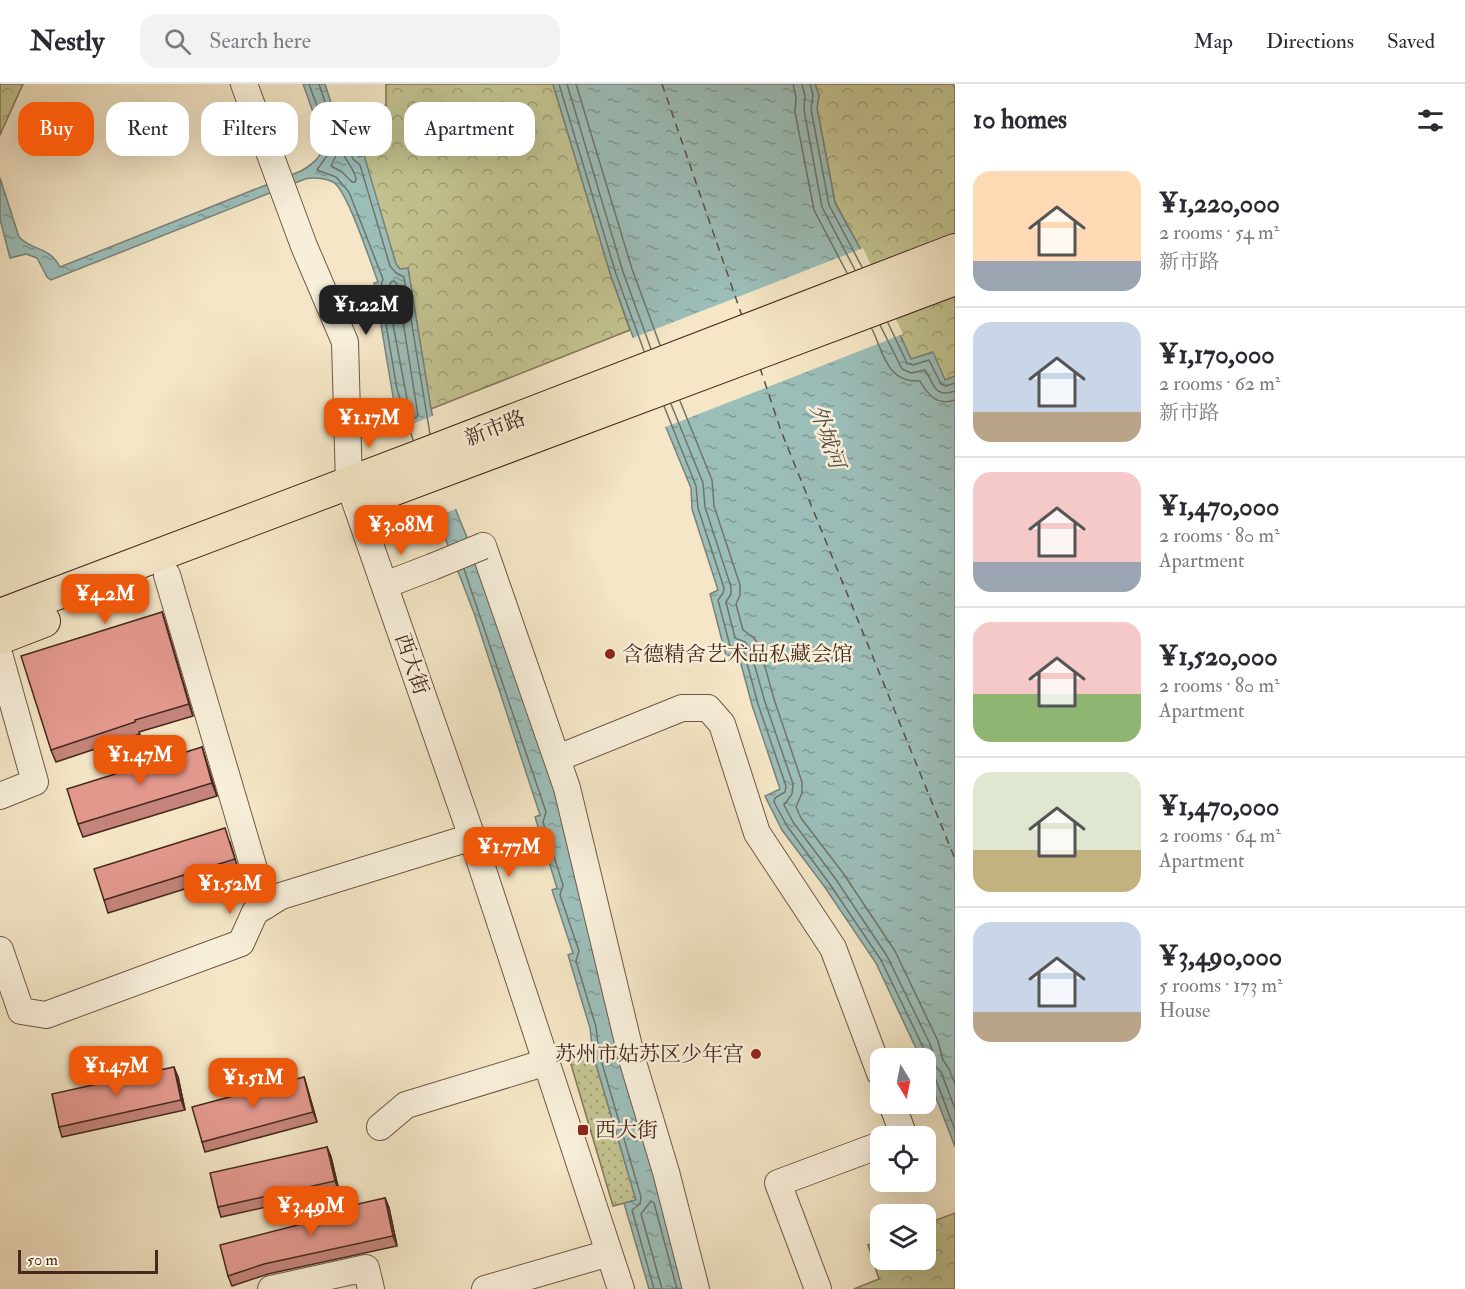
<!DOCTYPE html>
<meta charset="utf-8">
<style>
body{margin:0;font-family:"IM FELL Double Pica","Noto Serif SC",serif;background:#f2f2f3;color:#2b2b33;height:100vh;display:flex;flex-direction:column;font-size:22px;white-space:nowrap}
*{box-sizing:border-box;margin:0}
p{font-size:20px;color:#7c7c81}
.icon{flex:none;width:33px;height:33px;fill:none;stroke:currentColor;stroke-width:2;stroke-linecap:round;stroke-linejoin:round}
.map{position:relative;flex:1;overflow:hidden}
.side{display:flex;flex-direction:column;background:#fff;width:510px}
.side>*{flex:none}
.banner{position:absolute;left:18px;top:18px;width:570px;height:54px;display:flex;gap:12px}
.needle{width:39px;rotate:170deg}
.controls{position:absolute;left:870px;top:964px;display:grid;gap:12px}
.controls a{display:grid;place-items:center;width:66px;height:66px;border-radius:12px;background:#fff;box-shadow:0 6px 24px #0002;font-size:30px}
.scale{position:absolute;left:18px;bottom:15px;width:140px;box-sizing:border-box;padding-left:6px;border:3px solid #45291c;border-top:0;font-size:16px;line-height:21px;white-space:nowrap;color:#45291c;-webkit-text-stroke:4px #f8efda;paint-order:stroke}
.price{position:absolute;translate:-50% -51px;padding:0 14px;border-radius:12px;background:#ea580c;color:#fff;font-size:20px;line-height:39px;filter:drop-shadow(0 2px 3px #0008)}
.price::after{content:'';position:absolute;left:50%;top:36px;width:18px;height:14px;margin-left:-9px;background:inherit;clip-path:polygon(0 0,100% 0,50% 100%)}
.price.active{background:#222;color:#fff}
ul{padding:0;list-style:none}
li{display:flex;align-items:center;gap:18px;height:150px;padding:0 18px}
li+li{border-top:2px solid #e1e1e2}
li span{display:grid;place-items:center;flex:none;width:168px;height:120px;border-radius:18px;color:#555}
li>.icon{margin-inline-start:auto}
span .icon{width:72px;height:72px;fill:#fffc;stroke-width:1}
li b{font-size:26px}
h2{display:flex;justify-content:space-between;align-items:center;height:72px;padding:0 18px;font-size:26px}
.chip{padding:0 21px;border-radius:18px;background:#fff;box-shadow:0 6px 24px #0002;font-size:21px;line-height:54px}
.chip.active{background:#ea580c;color:#fff}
header{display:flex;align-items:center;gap:36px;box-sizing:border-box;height:84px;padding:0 30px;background:#fff;border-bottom:2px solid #e1e1e2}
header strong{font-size:28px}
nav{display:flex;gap:33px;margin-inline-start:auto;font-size:21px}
.search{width:420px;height:54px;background:#f2f2f3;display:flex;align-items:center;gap:15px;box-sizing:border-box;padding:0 21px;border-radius:18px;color:#7c7c81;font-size:22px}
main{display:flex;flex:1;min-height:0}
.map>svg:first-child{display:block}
.grass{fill:url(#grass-dots);stroke:#847656;stroke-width:1.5}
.forest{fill:url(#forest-crowns);stroke:#847656;stroke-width:1.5}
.water{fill:url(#water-ripples);stroke:#79827a;stroke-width:1.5}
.pier{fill:#f4e6c6}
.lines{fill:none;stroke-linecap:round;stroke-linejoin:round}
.shore{stroke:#70746a;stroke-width:1.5}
.ferry{stroke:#5b4e43;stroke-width:1.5;stroke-dasharray:8 6;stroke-linecap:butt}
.minor-casing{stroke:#715846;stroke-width:28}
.major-casing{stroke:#45291c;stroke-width:34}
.minor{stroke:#f8efda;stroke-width:26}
.major{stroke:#f4e6c6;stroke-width:32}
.minor-bridge-casing{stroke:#715846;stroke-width:28;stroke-linecap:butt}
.minor-bridge{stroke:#f8efda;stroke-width:26}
.wall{fill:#c4847b;stroke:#45291c;stroke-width:1.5}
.shaded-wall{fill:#a06b64;stroke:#45291c;stroke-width:1.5}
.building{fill:#e4998f;stroke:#45291c;stroke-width:1.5}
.poi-dot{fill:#8f2418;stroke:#f8efda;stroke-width:2}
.labels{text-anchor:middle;stroke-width:5;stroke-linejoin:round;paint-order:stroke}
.street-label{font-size:21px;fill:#45291c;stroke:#f8efda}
.poi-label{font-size:21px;fill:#45291c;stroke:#f8efda;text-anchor:start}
.water-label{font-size:22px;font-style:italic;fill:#5b4e43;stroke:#f8efda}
</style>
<header>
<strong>Nestly</strong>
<div class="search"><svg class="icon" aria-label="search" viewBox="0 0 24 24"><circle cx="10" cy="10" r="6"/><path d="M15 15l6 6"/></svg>Search here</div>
<nav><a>Map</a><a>Directions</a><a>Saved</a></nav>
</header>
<main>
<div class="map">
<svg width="955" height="1205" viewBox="0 0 955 1205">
<defs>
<pattern id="grass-dots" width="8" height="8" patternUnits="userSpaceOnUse" patternTransform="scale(1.5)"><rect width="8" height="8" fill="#c2c390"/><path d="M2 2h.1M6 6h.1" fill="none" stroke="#9f9e75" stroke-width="1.8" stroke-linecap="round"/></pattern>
<pattern id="forest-crowns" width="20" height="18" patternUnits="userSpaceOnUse" patternTransform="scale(1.5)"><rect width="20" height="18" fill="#c2c390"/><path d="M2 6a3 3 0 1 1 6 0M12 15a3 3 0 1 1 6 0" fill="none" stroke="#9f9e75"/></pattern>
<pattern id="water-ripples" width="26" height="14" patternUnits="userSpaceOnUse" patternTransform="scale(1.5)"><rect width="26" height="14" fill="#9cbeb9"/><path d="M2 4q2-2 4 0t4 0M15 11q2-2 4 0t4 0" fill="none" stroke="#819a96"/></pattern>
</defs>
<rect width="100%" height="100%" fill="#f4e6c6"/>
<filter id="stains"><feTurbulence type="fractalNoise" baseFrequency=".00333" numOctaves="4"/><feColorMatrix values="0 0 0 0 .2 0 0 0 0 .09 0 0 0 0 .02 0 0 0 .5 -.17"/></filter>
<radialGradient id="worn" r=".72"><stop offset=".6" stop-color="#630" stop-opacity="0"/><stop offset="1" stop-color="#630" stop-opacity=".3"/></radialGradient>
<path class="grass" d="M 593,970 L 636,1116 L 613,1122 L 570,977 Z"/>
<path class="forest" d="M 0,0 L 23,0 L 0,51 Z
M 386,0 L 553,0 L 611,192 L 630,246 L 431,325 L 408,185 L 400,185 L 396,180 L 363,72 L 359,74 L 345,39 L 386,21 Z
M 815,0 L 953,0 L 955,4 L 955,292 L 945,296 L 911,275 L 862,168 L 835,118 L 817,24 L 819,11 Z
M 955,1129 L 955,1205 L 854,1205 L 879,1195 L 868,1161 L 880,1156 L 880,1176 L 926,1176 L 926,1140 Z"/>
<path class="water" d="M 303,0 L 325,0 L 338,40 L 345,39 L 359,73 L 364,71 L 396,180 L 400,185 L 408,184 L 431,325 L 453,419 L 494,520 L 544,651 L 691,1205 L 649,1205 L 624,1119 L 636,1116 L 593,970 L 590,944 L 568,871 L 573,869 L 552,806 L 557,804 L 535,733 L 540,731 L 474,529 L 395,324 L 374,199 L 378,198 C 371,180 347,105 333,98 C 325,94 313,93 305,95 L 51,196 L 47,193 L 37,174 L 26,170 L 10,174 L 0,135 L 0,94 L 19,153 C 32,167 49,162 60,183 L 301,87 C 313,80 322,73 324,59 Z
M 553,0 L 815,0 L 819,11 L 817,24 L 835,119 L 862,168 L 911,275 L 933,268 L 945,296 L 955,292 L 955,1063 L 926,987 L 926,975 L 921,975 L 876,879 L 824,802 L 782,746 L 765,712 L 780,705 L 752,621 L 738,569 L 726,572 L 710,510 L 718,506 L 692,425 L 691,404 L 663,336 L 611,192 Z"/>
<path class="pier" d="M 863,164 L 903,250 L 663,344 L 630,255 Z
M 435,331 L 458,424 L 433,434 L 400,345 Z"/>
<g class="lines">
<path class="shore" d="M 309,0 L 330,58 L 328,70 L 317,86 L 336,93 L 349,108 L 383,195 L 380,205 L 397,305 L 413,356
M 319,0 L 333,42 L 342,47 L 353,75 L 360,81 L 390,182 L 396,189 L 404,193 L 430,350
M 559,0 L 616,190 L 644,267
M 567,0 L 623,188 L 651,265
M 576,0 L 632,185 L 660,261
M 793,0 L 796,13 L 795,28 L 814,126 L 847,189
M 802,0 L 805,12 L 804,26 L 822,123 L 855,186
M 810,0 L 813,11 L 811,25 L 829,121 L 862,183
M 339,65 L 342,67 C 346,78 354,84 356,95 L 355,98 L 352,98 L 342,88 L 331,82 Z
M 394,197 L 397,200 L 418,331 L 416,334 L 413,333 L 408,320 L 392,235 L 388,207 L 391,198 Z
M 888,239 L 907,279 L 913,281 L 929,276 L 941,300 L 946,302 L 955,299
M 880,241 L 902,285 L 911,289 L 925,286 C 934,299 934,315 955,307
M 872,245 C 884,270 887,299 920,297 C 928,311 937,322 955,316
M 680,317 L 712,396 L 714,422 L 740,501 L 740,511 L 736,520 L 743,546 L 753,553 L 759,561 L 774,615 L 802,698 L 802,709 L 796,723 L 801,734 L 843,789 L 895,867 L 938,957 L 943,976 L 949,985 L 955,1000
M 671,320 L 703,399 L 705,423 L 731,503 L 731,510 L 726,518 L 735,554 L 745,558 L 750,565 L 765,618 L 793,700 L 792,710 L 784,721 L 793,738 L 835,794 L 887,872 L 930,960 L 934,972 L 933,980 L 941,988 L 955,1025
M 664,322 L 696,402 L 698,424 L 724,504 L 723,509 L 718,516 L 730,562 L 740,564 L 744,568 L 758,620 L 786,702 L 785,708 L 775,714 L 774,718 L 787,742 L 829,799 L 881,876 L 923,963 L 926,972 L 926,977
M 464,485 L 546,728 L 543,738 L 563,801 L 560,811 L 579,867 L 576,877 L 596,943 L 599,969 L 641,1113 L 640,1120 L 632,1126 L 654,1205
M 926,987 L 930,988 L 934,991 L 955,1046
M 662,1205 L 641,1130 L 651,1117 L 654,1119 L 677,1205"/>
<path class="ferry" d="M 662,0 L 742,232
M 760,284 L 781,347 L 955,775"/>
<defs>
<path id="minor" d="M 244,0 L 304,162 L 345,258 L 349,400 L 472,753 L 621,1205
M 483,462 L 567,704 L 632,975 L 666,1088 L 696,1205
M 167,491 L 265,822
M 385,501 L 432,483
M 0,573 L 35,698 L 0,712
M 558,674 L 682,624 L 708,624 L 722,640 L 757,749 L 833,864 L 880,989
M 0,866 L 21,927 L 46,931 L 241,859 L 255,828 L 281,812 L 472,753
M 892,1020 L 904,1052 L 901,1053
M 380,1043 L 406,1021 L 547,978
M 271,1205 L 366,1184 L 371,1205
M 485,1205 L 609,1169
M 818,1205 L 778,1099 L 880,1061"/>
<path id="major" d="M 360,418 L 955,195
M 0,531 L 407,377 L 955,166
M 0,554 L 44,537"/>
</defs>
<use href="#minor" class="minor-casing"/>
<use href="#major" class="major-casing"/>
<use href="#minor" class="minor"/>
<use href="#major" class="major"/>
<defs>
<path id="minor-bridge" d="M 432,483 L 483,462"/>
</defs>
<use href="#minor-bridge" class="minor-bridge-casing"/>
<use href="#minor-bridge" class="minor-bridge"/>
</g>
<path class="wall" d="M 162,528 L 193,632 L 139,648 L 140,650 L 56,678 L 51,666 Z
M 202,663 L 217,712 L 83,753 L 78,740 Z
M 230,758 L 239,788 L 108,829 L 104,816 Z
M 178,993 L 185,1026 L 62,1053 L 59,1043 Z
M 304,993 L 317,1038 L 205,1068 L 202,1058 Z
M 327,1063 L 331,1073 L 339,1107 L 221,1133 L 218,1123 Z
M 385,1114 L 389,1124 L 397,1162 L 268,1190 L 232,1202 L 228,1192 L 333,1132 Z"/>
<path class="shaded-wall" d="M 162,528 L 166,540 L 193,632 L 189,620 Z
M 202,663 L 206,677 L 217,712 L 212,699 Z
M 174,983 L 178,993 L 185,1026 L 181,1016 Z
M 304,993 L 307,1003 L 317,1038 L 313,1028 Z
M 327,1063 L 331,1073 L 339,1107 L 335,1097 Z
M 385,1114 L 389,1124 L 397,1162 L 393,1152 Z"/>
<path class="building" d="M 162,528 L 189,620 L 135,636 L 135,638 L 51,666 L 21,572 Z
M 202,663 L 212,699 L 78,740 L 67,705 Z
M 225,744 L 235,775 L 104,816 L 94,785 Z
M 174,983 L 181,1016 L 59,1043 L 52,1010 Z
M 304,993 L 313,1028 L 202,1058 L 192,1023 Z
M 327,1063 L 335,1097 L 218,1123 L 210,1089 Z
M 385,1114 L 393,1152 L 264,1180 L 228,1192 L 220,1161 L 333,1132 L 331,1126 Z"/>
<g class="poi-dot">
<circle cx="610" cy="570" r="6"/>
<circle cx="756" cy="970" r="6"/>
<rect x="577" y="1040" width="12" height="12" rx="3"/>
</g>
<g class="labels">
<g class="street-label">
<text transform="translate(495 344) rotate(-21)" y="7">新市路</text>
<text transform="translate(412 580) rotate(71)" y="7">西大街</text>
</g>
<g class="poi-label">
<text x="622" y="577">含德精舍艺术品私藏会馆</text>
<text x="744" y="977" text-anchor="end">苏州市姑苏区少年宫</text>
<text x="595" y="1053">西大街</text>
</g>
<g class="water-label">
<text transform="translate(828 352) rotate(71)" y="8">外城河</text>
</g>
</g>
<rect width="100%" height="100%" filter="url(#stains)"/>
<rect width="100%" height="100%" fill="url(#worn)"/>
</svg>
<div class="controls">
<a><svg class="needle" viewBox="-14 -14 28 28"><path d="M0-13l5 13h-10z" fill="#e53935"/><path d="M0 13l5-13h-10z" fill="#7c7c81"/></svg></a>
<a><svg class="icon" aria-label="locate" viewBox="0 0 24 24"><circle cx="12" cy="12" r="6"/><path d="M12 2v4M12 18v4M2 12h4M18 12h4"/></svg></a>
<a><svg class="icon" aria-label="layers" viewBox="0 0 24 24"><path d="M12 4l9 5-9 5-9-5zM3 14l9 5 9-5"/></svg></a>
</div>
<div class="scale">50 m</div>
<b class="price active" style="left:366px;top:252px">¥1.22M</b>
<b class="price" style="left:369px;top:365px">¥1.17M</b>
<b class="price" style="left:401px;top:472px">¥3.08M</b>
<b class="price" style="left:105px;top:541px">¥4.2M</b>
<b class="price" style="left:140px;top:702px">¥1.47M</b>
<b class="price" style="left:509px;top:794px">¥1.77M</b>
<b class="price" style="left:230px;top:831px">¥1.52M</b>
<b class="price" style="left:116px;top:1013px">¥1.47M</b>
<b class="price" style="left:253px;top:1025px">¥1.51M</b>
<b class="price" style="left:311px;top:1153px">¥3.49M</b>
<div class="banner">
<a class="chip active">Buy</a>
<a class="chip">Rent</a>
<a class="chip">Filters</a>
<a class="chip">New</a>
<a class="chip">Apartment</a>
</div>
</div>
<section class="side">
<h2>10 homes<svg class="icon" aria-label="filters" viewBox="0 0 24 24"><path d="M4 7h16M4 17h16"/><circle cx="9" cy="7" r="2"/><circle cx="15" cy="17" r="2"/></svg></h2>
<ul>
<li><span style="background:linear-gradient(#ffd9b3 75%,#9aa5b1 0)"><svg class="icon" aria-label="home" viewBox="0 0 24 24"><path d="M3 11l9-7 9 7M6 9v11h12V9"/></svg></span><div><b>¥1,220,000</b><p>2 rooms · 54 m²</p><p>新市路</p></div></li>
<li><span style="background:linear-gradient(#c9d6e8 75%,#b9a48a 0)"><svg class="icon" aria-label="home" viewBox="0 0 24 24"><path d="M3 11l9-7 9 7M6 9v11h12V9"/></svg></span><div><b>¥1,170,000</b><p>2 rooms · 62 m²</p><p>新市路</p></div></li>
<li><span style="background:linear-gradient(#f6c9c9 75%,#9aa5b1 0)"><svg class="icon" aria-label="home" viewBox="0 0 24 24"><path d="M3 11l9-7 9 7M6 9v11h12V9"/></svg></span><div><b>¥1,470,000</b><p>2 rooms · 80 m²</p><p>Apartment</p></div></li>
<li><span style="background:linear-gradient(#f6c9c9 60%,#8fb573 0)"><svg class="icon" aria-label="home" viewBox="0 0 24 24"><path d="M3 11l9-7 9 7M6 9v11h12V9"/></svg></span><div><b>¥1,520,000</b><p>2 rooms · 80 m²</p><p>Apartment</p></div></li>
<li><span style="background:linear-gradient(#dfe7d0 65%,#c2b280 0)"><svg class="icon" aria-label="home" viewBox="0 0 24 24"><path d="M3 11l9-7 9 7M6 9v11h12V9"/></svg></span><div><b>¥1,470,000</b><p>2 rooms · 64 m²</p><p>Apartment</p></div></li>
<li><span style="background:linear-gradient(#c9d6e8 75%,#b9a48a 0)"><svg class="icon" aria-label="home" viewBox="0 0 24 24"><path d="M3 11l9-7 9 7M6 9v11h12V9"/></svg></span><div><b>¥3,490,000</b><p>5 rooms · 173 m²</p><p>House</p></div></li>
</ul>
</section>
</main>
